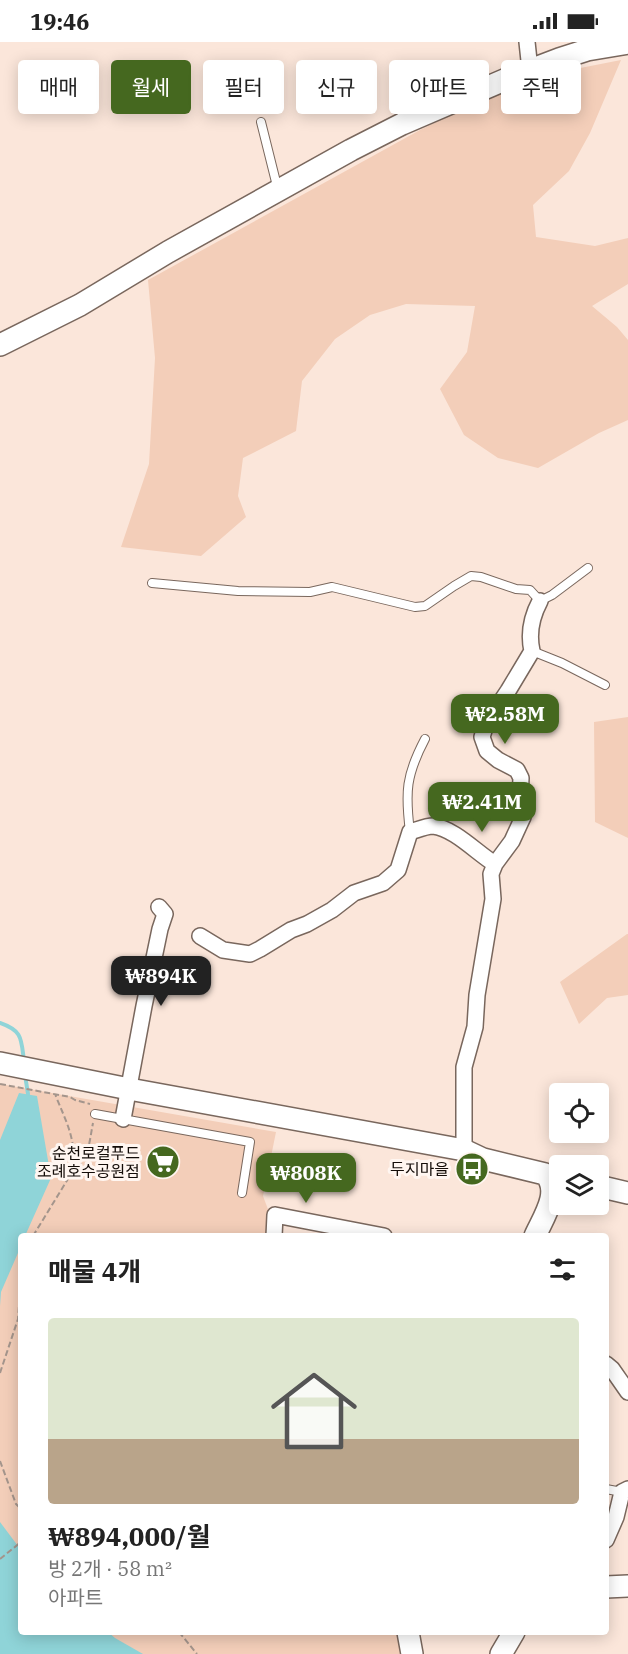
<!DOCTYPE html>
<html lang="ko">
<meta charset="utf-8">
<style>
body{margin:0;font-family:"IBM Plex Serif","Noto Sans KR",serif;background:#f2f2f2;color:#222;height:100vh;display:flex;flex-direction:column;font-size:22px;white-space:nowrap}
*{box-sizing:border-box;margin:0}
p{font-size:20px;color:#767676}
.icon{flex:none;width:33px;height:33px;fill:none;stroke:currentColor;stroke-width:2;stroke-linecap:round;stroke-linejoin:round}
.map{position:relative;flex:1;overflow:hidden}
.sheet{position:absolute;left:18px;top:1191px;width:591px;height:402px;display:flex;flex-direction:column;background:#fff;border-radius:6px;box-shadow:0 3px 15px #0003}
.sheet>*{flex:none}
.banner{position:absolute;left:18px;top:18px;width:592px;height:54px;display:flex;gap:12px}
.controls{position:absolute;left:549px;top:1041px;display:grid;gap:12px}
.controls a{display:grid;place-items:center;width:60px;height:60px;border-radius:6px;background:#fff;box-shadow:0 3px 15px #0003;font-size:30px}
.price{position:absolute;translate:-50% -51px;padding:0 14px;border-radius:12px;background:#45681f;color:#fff;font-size:20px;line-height:39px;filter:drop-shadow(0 2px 3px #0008)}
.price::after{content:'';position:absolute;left:50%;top:36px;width:18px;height:14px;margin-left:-9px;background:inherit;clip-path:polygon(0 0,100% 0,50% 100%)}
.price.active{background:#222;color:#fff}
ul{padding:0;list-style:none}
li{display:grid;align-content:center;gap:12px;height:318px;padding:0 30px}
li span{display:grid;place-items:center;height:186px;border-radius:6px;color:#555}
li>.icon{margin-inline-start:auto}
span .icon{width:108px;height:108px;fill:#fffc;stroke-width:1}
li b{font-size:26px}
h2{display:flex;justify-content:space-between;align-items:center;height:72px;padding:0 30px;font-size:26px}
.chip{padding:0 21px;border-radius:6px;background:#fff;box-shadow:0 3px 15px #0003;font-size:21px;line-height:54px}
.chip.active{background:#45681f;color:#fff}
.status{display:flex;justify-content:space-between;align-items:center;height:42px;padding:0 30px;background:#fff;direction:ltr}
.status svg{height:16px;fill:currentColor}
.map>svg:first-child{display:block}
.green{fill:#f3ceb9}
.water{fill:#8fd4d8}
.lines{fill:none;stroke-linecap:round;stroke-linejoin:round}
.stream{stroke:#8fd4d8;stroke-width:4}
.lane-casing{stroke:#79675d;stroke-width:10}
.street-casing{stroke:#79675d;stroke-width:18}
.secondary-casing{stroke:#79675d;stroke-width:24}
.path{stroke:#a4958c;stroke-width:2;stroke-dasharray:6 3;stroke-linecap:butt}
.lane{stroke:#fff;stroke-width:8}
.street{stroke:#fff;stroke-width:15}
.secondary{stroke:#fff;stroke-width:21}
.labels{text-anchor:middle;stroke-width:6;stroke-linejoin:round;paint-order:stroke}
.poi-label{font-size:16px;fill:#130c08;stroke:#fff6f1;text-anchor:end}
</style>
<div class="status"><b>19:46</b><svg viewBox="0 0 49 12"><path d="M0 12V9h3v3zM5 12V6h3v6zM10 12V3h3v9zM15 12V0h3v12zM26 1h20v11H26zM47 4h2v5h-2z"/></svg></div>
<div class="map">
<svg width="628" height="1612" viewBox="0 0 628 1612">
<rect width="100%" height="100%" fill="#fbe6da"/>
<path class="green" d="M 621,18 L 590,91 L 569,129 L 533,163 L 536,195 L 595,204 L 628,196 L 628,242 L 592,264 L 617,285 L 628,298 L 628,378 L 599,391 L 538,426 L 498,416 L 464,393 L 440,347 L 467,310 L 475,264 L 406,262 L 370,273 L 335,297 L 302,339 L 296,389 L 243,416 L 238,454 L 246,475 L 201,514 L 121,505 L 149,422 L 155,316 L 148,238 L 420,88 L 494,52 L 560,30 Z
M 628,675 L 628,796 L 595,780 L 594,680 Z
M 627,892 L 628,892 L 628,953 L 607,956 L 579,982 L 560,940 Z
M 0,1042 L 276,1090 L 263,1154 L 269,1170 L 271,1194 L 21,1194 L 21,1590 L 398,1590 L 403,1612 L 0,1612 Z"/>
<path class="water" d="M 19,1051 L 37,1054 L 51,1136 L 25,1194 L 21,1194 L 21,1204 L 1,1250 L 0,1264 L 0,1098 Z
M 0,1480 L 21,1508 L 21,1590 L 108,1590 L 115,1596 L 143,1612 L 0,1612 Z"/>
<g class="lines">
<path class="stream" d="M 0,981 C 23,989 21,997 24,1019
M 25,1033 L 28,1052"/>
<defs>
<path id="lane" d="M 261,80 L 278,148
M 152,541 L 238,549 L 310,550 L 332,545 L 415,565 L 425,564 L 454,544 L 471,534 L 481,535 L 516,547 L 530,548 L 540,559 L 552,553 L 588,526
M 532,609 L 562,621 L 605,643
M 410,790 C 405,750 406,733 425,697
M 95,1072 L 250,1100 L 242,1151
M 606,1447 L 622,1450"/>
<path id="street" d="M 527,0 L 530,28
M 495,822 L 512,799 L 523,775 L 520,758 L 521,736 L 517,728 L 498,718 L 487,709 L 482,695 L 486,682 L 508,649 L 532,609 C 528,591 532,574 540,559
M 200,894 L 223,908 L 250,912 L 260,907 L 291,888 L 307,882 L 332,868 L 354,851 L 383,841 L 398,828 L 410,790 C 417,788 426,784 433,784 C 454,786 478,812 495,822 L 491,832 L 493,857 L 477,953 L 475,985 L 464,1025 L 464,1108
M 123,1077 L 144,964 L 160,887 L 165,872 L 159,865
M 274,1194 L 275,1173 L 384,1194
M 606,1322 L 612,1327 L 628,1350
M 606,1498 L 616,1475 L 622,1450 L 628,1447"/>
<path id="secondary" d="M 0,303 L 80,263 L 168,210 L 351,108 L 402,82 L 509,36 L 559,17 L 587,8 L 628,1
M 0,1021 L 129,1047 L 464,1108 L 483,1117 L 545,1132 C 562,1149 543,1176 535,1194
M 598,1144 L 628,1151
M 606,1545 L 628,1544
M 408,1590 L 412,1612
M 501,1612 L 514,1590"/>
</defs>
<use href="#lane" class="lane-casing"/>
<use href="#street" class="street-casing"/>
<use href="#secondary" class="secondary-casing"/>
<path class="path" d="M 0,1042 L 70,1055 L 75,1058 L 90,1062
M 71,1132 C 89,1119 89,1101 93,1081
M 33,1194 L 71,1132 C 79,1101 66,1080 55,1052
M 0,1331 L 18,1277 L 21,1235
M 0,1419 L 16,1462 L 21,1467
M 0,1517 L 21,1500
M 179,1590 L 197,1612"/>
<use href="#lane" class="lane"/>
<use href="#street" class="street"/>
<use href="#secondary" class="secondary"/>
</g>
<defs>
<symbol id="supermarket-disc" viewBox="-11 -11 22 22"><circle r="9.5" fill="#45681f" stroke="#fff6f1"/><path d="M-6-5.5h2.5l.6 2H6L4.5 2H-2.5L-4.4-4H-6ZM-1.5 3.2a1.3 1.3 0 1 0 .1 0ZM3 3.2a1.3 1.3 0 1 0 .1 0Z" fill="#fff"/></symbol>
<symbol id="bus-disc" viewBox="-11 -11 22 22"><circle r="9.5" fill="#45681f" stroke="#fff6f1"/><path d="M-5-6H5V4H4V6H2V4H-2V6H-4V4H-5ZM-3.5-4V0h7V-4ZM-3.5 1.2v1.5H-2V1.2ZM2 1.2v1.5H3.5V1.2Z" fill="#fff"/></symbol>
</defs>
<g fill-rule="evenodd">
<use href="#supermarket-disc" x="144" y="1101" width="38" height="38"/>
<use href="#bus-disc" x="453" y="1108" width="38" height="38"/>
</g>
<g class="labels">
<g class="poi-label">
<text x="140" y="1117">순천로컬푸드<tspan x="140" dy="18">조례호수공원점</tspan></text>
<text x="449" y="1133">두지마을</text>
</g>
</g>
</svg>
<div class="controls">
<a><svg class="icon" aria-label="locate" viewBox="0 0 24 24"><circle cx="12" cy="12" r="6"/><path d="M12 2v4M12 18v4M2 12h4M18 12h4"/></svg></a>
<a><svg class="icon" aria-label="layers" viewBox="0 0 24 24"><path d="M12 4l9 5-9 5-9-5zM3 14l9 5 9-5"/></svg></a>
</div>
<b class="price" style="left:505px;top:703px">₩2.58M</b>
<b class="price" style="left:482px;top:791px">₩2.41M</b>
<b class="price active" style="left:161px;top:965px">₩894K</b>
<b class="price" style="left:306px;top:1162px">₩808K</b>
<div class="banner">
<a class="chip">매매</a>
<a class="chip active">월세</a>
<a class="chip">필터</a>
<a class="chip">신규</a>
<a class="chip">아파트</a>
<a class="chip">주택</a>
</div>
<section class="sheet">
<h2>매물 4개<svg class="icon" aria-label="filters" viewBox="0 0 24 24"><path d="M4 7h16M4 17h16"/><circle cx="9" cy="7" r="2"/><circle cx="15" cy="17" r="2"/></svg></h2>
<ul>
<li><span style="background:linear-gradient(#dfe7d0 65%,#b9a48a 0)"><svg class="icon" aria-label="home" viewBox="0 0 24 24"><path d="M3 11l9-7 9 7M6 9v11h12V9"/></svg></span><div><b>₩894,000/월</b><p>방 2개 · 58 m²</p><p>아파트</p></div></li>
</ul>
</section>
</div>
